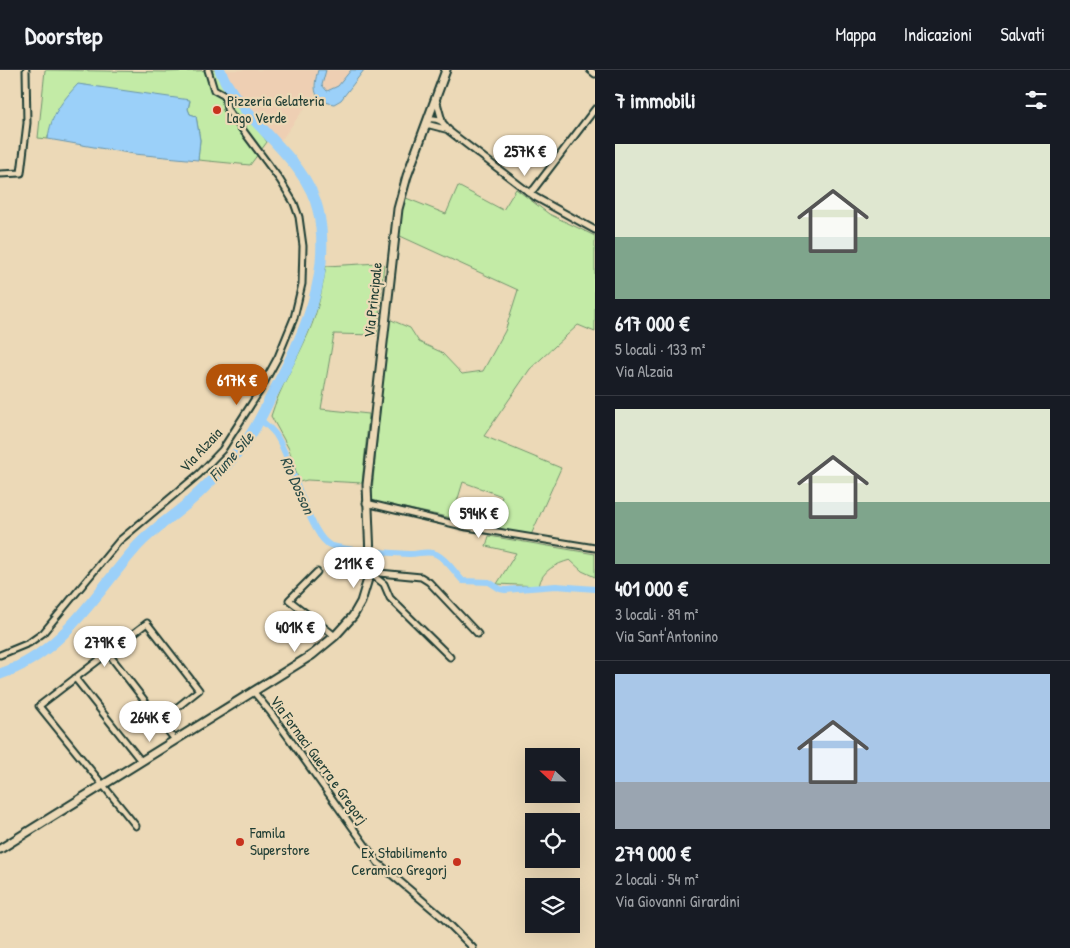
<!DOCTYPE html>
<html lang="it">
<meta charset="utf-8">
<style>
body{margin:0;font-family:"Patrick Hand",sans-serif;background:#242831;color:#f1f3f6;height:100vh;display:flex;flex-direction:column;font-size:19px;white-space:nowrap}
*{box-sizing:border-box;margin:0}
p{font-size:16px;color:#9ea1a6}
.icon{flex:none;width:28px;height:28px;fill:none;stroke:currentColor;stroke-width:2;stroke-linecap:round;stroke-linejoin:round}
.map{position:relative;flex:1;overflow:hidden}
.details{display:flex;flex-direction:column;background:#171b24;width:475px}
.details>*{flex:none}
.needle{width:32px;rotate:292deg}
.tools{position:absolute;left:525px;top:678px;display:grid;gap:10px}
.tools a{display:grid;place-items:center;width:55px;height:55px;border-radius:0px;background:#171b24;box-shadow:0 5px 20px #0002;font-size:25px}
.price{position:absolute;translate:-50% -42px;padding:0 11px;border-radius:18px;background:#fff;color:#222;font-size:16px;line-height:32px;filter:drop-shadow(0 1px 2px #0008)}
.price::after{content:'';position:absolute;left:50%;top:30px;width:15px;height:11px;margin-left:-8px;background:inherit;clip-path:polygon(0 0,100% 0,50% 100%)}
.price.current{background:#b45309;color:#fff}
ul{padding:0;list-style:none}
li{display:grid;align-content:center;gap:10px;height:265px;padding:0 20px}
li+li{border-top:1px solid #363941}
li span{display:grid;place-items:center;height:155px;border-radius:0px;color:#555}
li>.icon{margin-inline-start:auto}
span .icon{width:90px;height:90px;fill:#fffc;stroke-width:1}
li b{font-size:21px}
h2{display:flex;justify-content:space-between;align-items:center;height:60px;padding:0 20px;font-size:21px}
header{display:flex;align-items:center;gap:30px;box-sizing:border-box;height:70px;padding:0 25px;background:#171b24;border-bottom:1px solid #363941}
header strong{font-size:24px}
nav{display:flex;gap:28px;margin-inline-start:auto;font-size:18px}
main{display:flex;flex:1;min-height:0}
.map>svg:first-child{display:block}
.built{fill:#eecfb3}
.green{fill:#c3eba6;stroke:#71946d}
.water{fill:#9bd0f9;stroke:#6995aa}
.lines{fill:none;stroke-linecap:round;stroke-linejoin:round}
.canal{stroke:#9bd0f9;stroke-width:6}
.river{stroke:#9bd0f9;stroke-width:11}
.minor-casing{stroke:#1f3d34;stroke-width:9}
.secondary-casing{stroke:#1f3d34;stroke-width:11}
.minor{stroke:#ecd9b7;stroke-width:5}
.secondary{stroke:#ecd9b7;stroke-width:7}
.poi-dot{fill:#c8321e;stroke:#ecd9b7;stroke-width:2}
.labels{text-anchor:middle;stroke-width:4.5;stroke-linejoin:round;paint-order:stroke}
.poi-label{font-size:15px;fill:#1f3d34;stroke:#ecd9b7;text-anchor:start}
.street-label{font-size:15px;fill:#1f3d34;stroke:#ecd9b7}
.water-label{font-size:16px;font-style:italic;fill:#2b4c48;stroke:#ecd9b7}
</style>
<header>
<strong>Doorstep</strong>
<nav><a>Mappa</a><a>Indicazioni</a><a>Salvati</a></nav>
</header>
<main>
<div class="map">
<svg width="595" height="878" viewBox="0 0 595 878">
<rect width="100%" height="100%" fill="#ecd9b7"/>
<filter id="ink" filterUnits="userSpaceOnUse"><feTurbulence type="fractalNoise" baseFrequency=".02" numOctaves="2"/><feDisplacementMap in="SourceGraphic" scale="10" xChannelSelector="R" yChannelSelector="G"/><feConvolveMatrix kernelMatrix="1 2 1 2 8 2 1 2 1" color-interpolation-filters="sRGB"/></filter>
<g filter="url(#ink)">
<path class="built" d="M 222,0 L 318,0 L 314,15 L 315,24 L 279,73 L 252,44 Z
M 326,0 L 351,0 L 338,16 L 327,21 L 322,15 Z"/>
<path class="green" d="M 45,0 L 168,2 L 217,0 L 267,72 L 250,95 L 198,90 L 200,70 L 196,46 L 190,44 L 188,39 L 190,31 L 48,66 L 48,69 L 38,68 Z
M 458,116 L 503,140 L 516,119 L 549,144 L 595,166 L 595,262 L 578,255 L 530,299 L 484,366 L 561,398 L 531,465 L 492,457 L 502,426 L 463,412 L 452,448 L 371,431 L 389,249 L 410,258 L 419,272 L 441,282 L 462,304 L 483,301 L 505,261 L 518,220 L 398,165 L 401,142 L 406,128 L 446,144 Z
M 379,193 L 384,194 L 377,265 L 334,264 L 321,339 L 369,344 L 362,413 L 307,410 L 299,412 L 289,379 L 271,346 C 280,317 296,292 308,264 C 318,242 322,220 326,196 Z
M 489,466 L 595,484 L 595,507 L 582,501 L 570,490 C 556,494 542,500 539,516 L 497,514 L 516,483 L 486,476 Z"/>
<path class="water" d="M 318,0 L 326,0 L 322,15 L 327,21 L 338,16 L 351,0 L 364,0 L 341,30 L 334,34 C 312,31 313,18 318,0 Z
M 78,14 L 190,30 L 188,39 L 190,44 L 196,46 L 200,70 L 198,90 L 134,84 L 48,69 C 50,46 63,30 78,14 Z"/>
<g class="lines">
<path class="canal" d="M 260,349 C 265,354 272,359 276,365 C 292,389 307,459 328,474 C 338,481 395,483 410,484 C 419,484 428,480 436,484 C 448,490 454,502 463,511 L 489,512 L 500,519 L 505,520 L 556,516 L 595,519"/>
<path class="river" d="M 0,604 C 61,584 93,527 133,481 C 148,462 170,449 188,433 C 205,418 221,401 236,384 C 252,367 261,346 272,325 C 302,268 333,207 318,140 C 306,86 240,51 220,0"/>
<defs>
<path id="minor" d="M 590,0 L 595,4
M 436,29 L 442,51
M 428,49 C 440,48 443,52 449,61 L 535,127 L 595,160
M 426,54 L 449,60
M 0,104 L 21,103 L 27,53 L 26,0
M 529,123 L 534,119 L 595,39
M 366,433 L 467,457 L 595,478
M 317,502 L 289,530 L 335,566
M 369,502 L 421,507 L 429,512 L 478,564
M 371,504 L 384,514 L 390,528 L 450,587
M 108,583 L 175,670
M 0,585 L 29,573 L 43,563 L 119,471 L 199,404 L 222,380 L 259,322 L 278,287 L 294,248 L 302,214 L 303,176 L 299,147 L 294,133 L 280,110 L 227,39 L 225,26 L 214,20 L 208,0
M 75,608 L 141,691
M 253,621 L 271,643 L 378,793 L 442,847 L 473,878
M 136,756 L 39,636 L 147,553 L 199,620 L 160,651"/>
<path id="secondary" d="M 0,779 L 312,585 L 335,566 L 353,546 L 361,532 L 368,509 L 370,486 L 367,415 L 398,139 L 407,106 L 446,0"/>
</defs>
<use href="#minor" class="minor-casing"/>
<use href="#secondary" class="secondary-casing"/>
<use href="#minor" class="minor"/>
<use href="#secondary" class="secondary"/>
</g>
</g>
<g class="poi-dot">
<circle cx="217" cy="40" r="5"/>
<circle cx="240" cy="772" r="5"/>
<circle cx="457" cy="792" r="5"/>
</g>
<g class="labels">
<g class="poi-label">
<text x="227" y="36">Pizzeria Gelateria<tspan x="227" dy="17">Lago Verde</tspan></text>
<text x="250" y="768">Famila<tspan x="250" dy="17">Superstore</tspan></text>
<text x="447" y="788" text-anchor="end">Ex Stabilimento<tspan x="447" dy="17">Ceramico Gregorj</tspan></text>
</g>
<g class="street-label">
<text transform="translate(373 230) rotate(-84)" y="5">Via Principale</text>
<text transform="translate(201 380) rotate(-47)" y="5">Via Alzaia</text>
<text transform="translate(319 690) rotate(54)" y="5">Via Fornaci Guerra e Gregorj</text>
</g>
<g class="water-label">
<text transform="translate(231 386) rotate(-49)" y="6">Fiume Sile</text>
<text transform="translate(298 415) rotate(66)" y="6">Rio Dosson</text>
</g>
</g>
</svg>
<div class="tools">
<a><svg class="needle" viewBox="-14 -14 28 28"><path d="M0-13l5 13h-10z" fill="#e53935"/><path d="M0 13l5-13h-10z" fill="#9ea1a6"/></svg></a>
<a><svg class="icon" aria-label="locate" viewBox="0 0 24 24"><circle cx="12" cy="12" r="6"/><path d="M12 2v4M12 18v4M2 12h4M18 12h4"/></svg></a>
<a><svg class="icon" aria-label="layers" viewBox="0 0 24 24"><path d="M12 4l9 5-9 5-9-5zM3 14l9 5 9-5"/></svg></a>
</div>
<b class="price" style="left:525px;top:107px">257K €</b>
<b class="price current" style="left:237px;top:336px">617K €</b>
<b class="price" style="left:479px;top:469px">594K €</b>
<b class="price" style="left:354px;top:519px">211K €</b>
<b class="price" style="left:295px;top:583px">401K €</b>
<b class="price" style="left:105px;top:598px">279K €</b>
<b class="price" style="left:150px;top:673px">264K €</b>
</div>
<section class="details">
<h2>7 immobili<svg class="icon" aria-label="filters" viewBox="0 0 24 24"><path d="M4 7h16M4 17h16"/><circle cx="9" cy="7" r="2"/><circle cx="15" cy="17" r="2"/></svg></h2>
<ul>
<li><span style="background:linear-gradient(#dfe7d0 60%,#7fa58c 0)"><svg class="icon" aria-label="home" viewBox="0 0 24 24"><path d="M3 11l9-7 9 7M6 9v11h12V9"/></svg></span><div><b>617 000 €</b><p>5 locali · 133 m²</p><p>Via Alzaia</p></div></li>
<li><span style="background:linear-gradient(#dfe7d0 60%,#7fa58c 0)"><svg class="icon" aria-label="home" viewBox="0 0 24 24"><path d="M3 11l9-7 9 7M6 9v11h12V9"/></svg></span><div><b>401 000 €</b><p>3 locali · 89 m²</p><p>Via Sant'Antonino</p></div></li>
<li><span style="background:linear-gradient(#a9c7e8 70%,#9aa5b1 0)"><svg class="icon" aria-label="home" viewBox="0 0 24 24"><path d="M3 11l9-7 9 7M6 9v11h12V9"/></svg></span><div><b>279 000 €</b><p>2 locali · 54 m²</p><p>Via Giovanni Girardini</p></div></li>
</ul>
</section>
</main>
